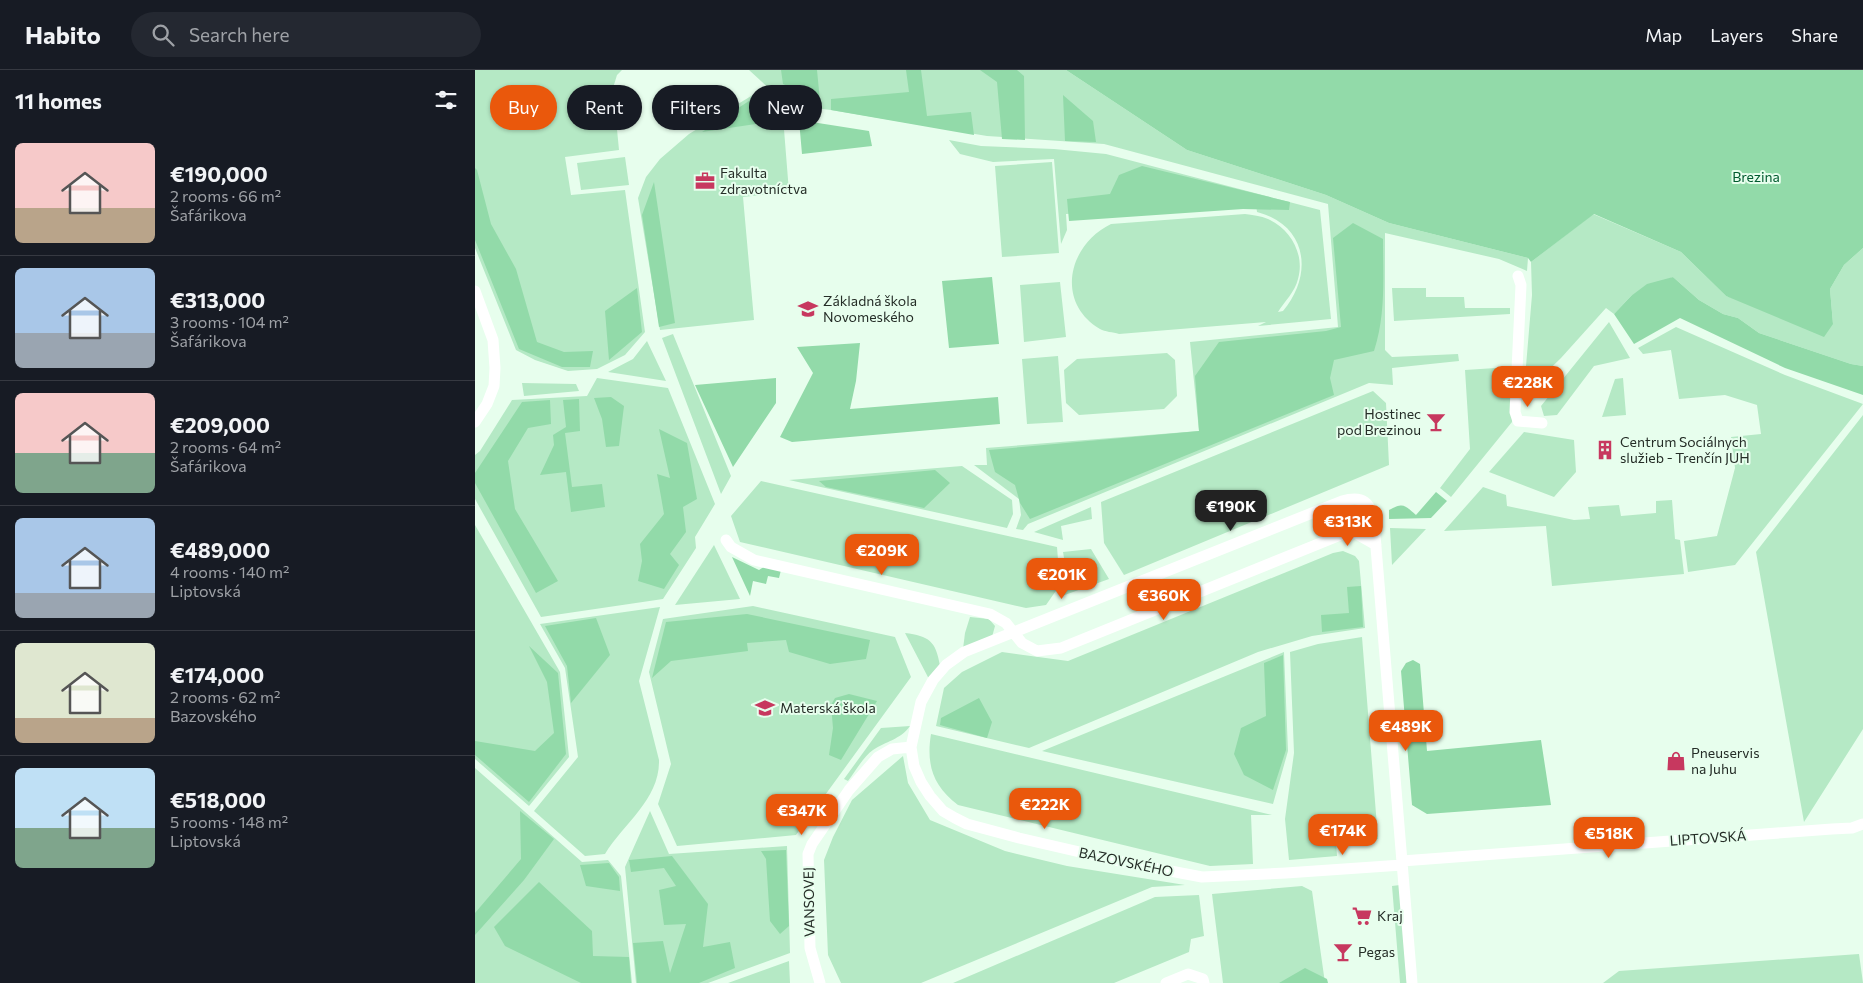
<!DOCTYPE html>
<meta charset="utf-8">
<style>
body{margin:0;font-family:Commissioner,sans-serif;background:#242831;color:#f1f3f6;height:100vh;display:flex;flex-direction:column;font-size:19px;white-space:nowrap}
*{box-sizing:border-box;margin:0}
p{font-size:16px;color:#9ea1a6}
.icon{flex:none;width:28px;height:28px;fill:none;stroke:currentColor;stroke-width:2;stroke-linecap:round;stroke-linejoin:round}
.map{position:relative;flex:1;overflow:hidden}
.panel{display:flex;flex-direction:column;background:#171b24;width:475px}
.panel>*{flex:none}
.hud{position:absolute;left:15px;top:15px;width:475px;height:45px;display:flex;gap:10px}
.price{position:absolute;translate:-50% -42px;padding:0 11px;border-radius:10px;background:#ea580c;color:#fff;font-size:16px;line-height:32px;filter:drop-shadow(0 1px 2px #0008)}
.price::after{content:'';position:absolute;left:50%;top:30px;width:15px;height:11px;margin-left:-8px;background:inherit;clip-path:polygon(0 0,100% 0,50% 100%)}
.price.selected{background:#222;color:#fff}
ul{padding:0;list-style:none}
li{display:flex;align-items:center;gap:15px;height:125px;padding:0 15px}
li+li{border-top:1px solid #363941}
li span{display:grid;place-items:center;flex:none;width:140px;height:100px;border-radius:8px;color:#555}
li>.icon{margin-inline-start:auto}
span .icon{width:60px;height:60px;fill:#fffc;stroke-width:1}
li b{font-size:21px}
h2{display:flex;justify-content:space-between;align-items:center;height:60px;padding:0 15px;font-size:21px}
.chip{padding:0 18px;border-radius:22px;background:#171b24;box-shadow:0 1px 4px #0004;font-size:18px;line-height:45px}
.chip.selected{background:#ea580c;color:#fff}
header{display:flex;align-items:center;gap:30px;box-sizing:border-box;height:70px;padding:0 25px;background:#171b24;border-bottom:1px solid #363941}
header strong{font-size:24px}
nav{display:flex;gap:28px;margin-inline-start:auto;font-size:18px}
.search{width:350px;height:45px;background:#242831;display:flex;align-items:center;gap:12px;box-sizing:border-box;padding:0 18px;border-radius:28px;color:#9ea1a6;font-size:19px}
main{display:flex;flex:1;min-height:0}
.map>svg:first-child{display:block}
.green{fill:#b5e9c5}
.forest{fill:#92daa9}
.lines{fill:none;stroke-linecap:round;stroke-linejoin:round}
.minor{stroke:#fff;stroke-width:11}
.labels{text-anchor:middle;stroke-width:4;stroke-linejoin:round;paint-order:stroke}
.poi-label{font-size:14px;fill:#252d27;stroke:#e7feed;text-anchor:start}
.park-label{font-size:14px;fill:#005a2f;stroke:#e7feed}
.street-label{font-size:14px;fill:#252d27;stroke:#e7feed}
</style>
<header>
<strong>Habito</strong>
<div class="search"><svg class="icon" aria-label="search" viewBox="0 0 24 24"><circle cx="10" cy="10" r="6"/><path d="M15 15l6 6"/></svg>Search here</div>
<nav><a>Map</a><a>Layers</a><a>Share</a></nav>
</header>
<main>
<section class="panel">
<h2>11 homes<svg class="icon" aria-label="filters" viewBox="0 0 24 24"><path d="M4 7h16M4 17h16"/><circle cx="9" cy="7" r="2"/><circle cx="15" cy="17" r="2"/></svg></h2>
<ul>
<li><span style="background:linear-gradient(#f6c9c9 65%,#b9a48a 0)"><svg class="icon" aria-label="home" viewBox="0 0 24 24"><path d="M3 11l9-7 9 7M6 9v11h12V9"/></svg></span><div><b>€190,000</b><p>2 rooms · 66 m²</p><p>Šafárikova</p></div></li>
<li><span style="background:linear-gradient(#a9c7e8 65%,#9aa5b1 0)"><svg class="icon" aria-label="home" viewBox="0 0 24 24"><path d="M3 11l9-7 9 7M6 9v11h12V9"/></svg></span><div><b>€313,000</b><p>3 rooms · 104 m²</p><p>Šafárikova</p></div></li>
<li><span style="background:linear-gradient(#f6c9c9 60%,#7fa58c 0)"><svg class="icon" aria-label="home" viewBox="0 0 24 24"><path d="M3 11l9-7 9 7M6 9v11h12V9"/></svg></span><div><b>€209,000</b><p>2 rooms · 64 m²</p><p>Šafárikova</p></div></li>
<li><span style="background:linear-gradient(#a9c7e8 75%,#9aa5b1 0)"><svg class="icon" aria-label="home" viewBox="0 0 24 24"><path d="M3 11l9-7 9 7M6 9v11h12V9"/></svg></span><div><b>€489,000</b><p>4 rooms · 140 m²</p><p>Liptovská</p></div></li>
<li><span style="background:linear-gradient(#dfe7d0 75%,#b9a48a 0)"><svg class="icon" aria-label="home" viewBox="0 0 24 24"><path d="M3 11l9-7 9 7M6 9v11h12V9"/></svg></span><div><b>€174,000</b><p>2 rooms · 62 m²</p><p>Bazovského</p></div></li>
<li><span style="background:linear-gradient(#bfe0f5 60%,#7fa58c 0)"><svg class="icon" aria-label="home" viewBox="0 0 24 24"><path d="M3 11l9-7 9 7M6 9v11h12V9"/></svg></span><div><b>€518,000</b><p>5 rooms · 148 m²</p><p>Liptovská</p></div></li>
</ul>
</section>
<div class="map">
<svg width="1388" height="913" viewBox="0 0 1388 913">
<rect width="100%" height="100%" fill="#e7feed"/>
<path class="green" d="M 0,0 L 147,0 L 142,5 L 138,18 L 144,80 L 90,87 L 96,125 L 150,120 L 170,262 L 150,285 L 122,299 L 93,301 L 60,290 L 41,280 L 0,178 Z
M 274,0 L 591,0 L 712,80 L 851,125 L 914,153 L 1053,188 L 1052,201 L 1024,189 L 910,163 L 910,280 L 917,287 L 983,284 L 984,291 L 917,298 L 918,315 L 894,313 L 553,454 L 548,460 L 541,459 L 546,445 L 544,429 L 499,395 L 512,395 L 511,378 L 724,361 L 715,272 L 863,257 L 853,134 L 629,74 L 512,66 L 356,40 L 312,35 Z
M 281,23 L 308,47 L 314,122 L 268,127 L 279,250 L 185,260 L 163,128 L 171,107 L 185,89 L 214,64 Z
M 474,70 L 506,76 L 579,79 L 631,84 L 845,140 L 856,249 L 783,256 L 791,252 L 644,264 C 638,262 630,262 625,259 C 580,232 593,175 636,154 L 770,144 C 777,145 786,146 793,149 C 816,159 830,185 823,209 C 820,222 809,232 803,242 L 808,241 C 839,204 832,155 782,142 L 781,134 L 591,144 L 592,160 L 586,174 L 579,89 L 518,92 L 485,84 Z
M 150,87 L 154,115 L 106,120 L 102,93 Z
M 577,92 L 584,183 L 527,187 L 520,96 Z
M 1118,144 L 1206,182 L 1251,226 L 1358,254 L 1355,219 L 1369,195 L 1388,178 L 1388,296 L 1376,294 L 1284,263 L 1263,248 L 1248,244 L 1224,230 L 1198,207 L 1156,226 L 1139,244 L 1131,238 L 1086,288 L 1052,321 L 1050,308 L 1057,225 L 1056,192 Z
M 585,212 L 591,267 L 549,272 L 545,215 Z
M 917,218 L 951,218 L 951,227 L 989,227 L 990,238 L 1035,238 L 1035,244 L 919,251 Z
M 1134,252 L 1155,288 L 1119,296 L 1082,345 L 1069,346 L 1066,336 Z
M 1201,257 L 1310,305 L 1388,334 L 1260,495 L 1213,502 L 1209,471 L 1242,466 L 1260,398 L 1256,367 L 1286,364 L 1282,335 L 1250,325 L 1204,329 L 1196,280 L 1168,284 L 1163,278 Z
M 198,264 L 256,406 L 246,424 L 187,268 Z
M 172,271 L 191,311 L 133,302 L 158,289 Z
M 692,283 L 700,290 L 702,326 L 689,339 L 604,345 L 591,333 L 589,300 L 602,289 Z
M 583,286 L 588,352 L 552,354 L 547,289 Z
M 1036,297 L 1037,352 L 976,427 L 965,418 L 995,379 L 990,300 Z
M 122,308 L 193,318 L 240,434 L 220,467 L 221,478 L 188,529 L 66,547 L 0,429 L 0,385 L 5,381 L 37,330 L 112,326 Z
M 1148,308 L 1151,345 L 1127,347 L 1140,309 Z
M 47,313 L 101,314 L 104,321 L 49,326 Z
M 898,321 L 911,333 L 914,395 L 649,505 L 629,473 L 626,432 Z
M 1388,345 L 1388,659 L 1329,752 L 1281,482 Z
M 1049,362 L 1099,370 L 1101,402 L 1079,427 L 1014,402 Z
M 487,396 L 537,430 L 538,444 L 532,458 L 314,410 Z
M 286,411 L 582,477 L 585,515 L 571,535 L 551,538 L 265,472 L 256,446 Z
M 1008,417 L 1031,425 L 1032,436 L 1099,450 L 1115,449 L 1113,437 L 1144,435 L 1146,446 L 1181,443 L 1181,431 L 1197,430 L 1200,469 L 1205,470 L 1209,504 L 1077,516 L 1071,456 L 969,461 Z
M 616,437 L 617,449 L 586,456 L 588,470 L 559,462 Z
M 0,455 L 85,602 L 94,687 L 54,736 L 0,689 Z
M 915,458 L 951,459 L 917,495 Z
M 239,475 L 265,529 L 200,535 Z
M 616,479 L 634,509 L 587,526 L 592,505 L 588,482 Z
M 868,481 L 880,486 L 884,491 L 890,558 L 837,566 L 783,582 L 554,678 L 461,656 L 469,618 L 487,602 L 527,582 L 593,591 L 858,483 Z
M 278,536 L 420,567 L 436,607 L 321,765 L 202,776 L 183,734 L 196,694 L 174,602 L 188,549 Z
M 185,537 L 164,611 L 184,690 C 185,729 149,753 130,784 L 110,786 L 59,741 L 103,687 L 90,598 L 65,554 Z
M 495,547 L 514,549 L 520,556 L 517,567 L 488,579 L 490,563 Z
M 430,563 C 454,566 461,571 465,596 L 455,611 Z
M 887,567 L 903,769 L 861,773 L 862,786 L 814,790 L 810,749 L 819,683 L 815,582 L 843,574 Z
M 809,582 L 813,681 L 798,734 L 567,681 Z
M 435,656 C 425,670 411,671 398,680 C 388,687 380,702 373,711 L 369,709 L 406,658 Z
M 456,664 L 797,745 L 776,745 L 778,794 L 735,796 L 483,735 C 458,716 451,695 456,664 Z
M 428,686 L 433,713 L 455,750 L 530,781 L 592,796 L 710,815 L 677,817 L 446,913 L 366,913 L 353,885 L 349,790 L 358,767 L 377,730 Z
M 0,698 L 107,792 L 133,790 L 146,806 L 157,913 L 0,913 Z
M 175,741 L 194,784 L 312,776 L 315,883 L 233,913 L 161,913 L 150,797 Z
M 925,815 L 932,913 L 925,913 L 917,816 Z
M 827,816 L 837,821 L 850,913 L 748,913 L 737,824 Z
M 724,825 L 729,866 L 716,869 L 714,882 L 639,913 L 478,913 L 680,827 Z
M 1384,884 L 1388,913 L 1128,913 L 1144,901 Z
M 314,891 L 315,913 L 253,913 Z"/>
<path class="forest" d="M 306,0 L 342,0 L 345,31 L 308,14 Z
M 431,0 L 446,0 L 452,46 L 496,42 L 499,65 L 356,40 L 356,29 L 434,22 Z
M 505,0 L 542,0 L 549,6 L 550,70 L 527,69 L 522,12 Z
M 591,0 L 1388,0 L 1388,178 L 1369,195 L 1355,219 L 1358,254 L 1349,267 L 1251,226 L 1206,182 L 1119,144 L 1056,192 L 1053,188 L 914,153 L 851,125 L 712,80 Z
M 588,25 L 618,51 L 621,72 L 590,71 Z
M 280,27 L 308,50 L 227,62 Z
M 324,50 L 394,61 L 397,76 L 327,84 Z
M 667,96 L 815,132 L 814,140 L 768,139 L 594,151 L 592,129 L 635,124 L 644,105 Z
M 0,98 L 2,100 L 16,154 L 41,199 L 62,272 L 89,282 L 118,281 L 115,297 L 87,297 L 44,279 L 0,170 Z
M 179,112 L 200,253 L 184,257 L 167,145 Z
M 878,153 L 908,169 C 908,207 911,244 899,281 L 859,290 L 855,308 L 859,325 L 555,449 L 545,433 L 540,415 L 520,402 L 514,380 L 724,361 L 720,306 L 744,272 L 851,261 L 866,257 L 858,168 Z
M 517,207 L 524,274 L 474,278 L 467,211 Z
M 1198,207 L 1224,230 L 1248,244 L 1263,248 L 1284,263 L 1376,294 L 1388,296 L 1388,325 L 1310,298 L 1205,248 L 1159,274 L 1139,244 L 1156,226 L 1172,214 Z
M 162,218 L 167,262 L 134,290 L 130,241 Z
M 385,273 L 381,311 L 375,339 L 523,327 L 525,354 L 317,372 L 305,367 L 338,303 L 322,277 Z
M 301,308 L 301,333 L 258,397 L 220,315 Z
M 136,327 L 149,336 L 144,376 L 131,377 L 127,349 L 119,328 Z
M 104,329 L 105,361 L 90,363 L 97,417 L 127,414 L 130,437 L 96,442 L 91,402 L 65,405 L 79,375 L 78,365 L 91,357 L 88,330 Z
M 75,330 L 76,354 L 53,358 L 33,391 L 40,439 L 83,511 L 61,523 L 0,413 L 0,403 L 47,332 Z
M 184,359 L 212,373 L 222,429 L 208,437 L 211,462 L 195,484 L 204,495 L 189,519 L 163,511 L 167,491 L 165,474 L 189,444 L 182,404 L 195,408 Z
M 460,400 L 475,413 L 449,438 L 351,417 L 344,411 Z
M 961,422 L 972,431 L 956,448 L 914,449 L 914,440 C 929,432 929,435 941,445 Z
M 257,487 L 284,500 L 290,496 L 306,500 L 304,508 L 293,506 L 291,514 L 278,511 L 275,526 Z
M 886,516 L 888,557 L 847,562 L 846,545 L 874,543 L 872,517 Z
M 272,544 L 395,570 L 391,589 L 355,594 L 314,582 L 311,570 L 272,573 L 273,581 L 196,591 L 177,608 L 191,552 Z
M 121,548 L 135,585 L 96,633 L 92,596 L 70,556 Z
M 54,576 L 83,603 L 91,684 L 54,732 L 0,685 L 0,671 L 60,681 L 79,663 L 72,612 Z
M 808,585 L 811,680 L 798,720 L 769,705 L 759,684 L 766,658 L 791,646 L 789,593 Z
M 938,590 L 945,594 L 952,681 L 1066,670 L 1076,735 L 952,744 L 937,735 L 926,601 L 931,593 Z
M 374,624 L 402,631 L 366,690 L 354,685 L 358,658 L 356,635 L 360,628 Z
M 504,628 L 517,652 L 512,668 L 465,655 L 466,648 Z
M 45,741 L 79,769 L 49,810 L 0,865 L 0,843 L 46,789 Z
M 311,780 L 314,856 L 305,864 L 295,851 L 291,789 L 286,781 Z
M 197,786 L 233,834 L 228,877 L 255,872 L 260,898 L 224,913 L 162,913 L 158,873 L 188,871 L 195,903 L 211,854 L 189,855 L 184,820 L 201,816 L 189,798 L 156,802 L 154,790 Z
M 134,793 L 144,807 L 145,821 L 111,816 L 105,795 Z
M 64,812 L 117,861 L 118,886 L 154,887 L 156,913 L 106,913 L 30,876 L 19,857 Z
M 830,898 L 852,909 L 853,913 L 804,913 Z"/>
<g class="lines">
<path class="minor" d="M 1043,206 L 1046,215 L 1040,342 L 1043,351 L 1067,353
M 0,221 L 18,270 L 20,298 L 19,316 L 12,334 L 0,352
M 251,470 L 256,477 L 279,490 L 515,544 L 531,553 L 547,573 L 562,581 L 586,578 L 868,464 L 880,463 L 901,475
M 927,791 L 1357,759 L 1377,758 L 1388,754
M 927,795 L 811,803 L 727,807 L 648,792 L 544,768 L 492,754 L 480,748 L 468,741 L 455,726 L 446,712 L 439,696 L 436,677 L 446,632 L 458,610 L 471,595 L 489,582 L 867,431 C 888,425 896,432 899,453 L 937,913
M 345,913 L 335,878 L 333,784 L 337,774 L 374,720 L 403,687 L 417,679 L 436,677
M 691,913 L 713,904 L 728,909 L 729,913"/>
</g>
<defs>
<symbol id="office-bare" viewBox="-9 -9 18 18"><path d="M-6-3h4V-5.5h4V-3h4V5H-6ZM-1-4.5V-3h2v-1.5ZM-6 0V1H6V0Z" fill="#c7385f" stroke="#e7feed" stroke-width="2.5" paint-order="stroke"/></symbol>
<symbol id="school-bare" viewBox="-9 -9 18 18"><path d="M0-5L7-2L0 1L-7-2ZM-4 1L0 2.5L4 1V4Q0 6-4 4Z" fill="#c7385f" stroke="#e7feed" stroke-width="2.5" paint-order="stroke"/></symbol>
<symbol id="bar-bare" viewBox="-9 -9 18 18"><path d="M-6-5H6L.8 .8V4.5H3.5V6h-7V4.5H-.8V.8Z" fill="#c7385f" stroke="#e7feed" stroke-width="2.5" paint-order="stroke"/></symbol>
<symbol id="building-bare" viewBox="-9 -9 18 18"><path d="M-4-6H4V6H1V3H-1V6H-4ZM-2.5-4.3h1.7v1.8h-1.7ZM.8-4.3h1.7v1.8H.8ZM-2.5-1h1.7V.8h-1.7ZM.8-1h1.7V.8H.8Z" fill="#c7385f" stroke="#e7feed" stroke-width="2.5" paint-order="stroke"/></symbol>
<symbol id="shop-bare" viewBox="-9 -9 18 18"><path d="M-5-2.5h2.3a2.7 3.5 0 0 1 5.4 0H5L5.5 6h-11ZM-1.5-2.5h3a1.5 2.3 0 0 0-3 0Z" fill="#c7385f" stroke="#e7feed" stroke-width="2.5" paint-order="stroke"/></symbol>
<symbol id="supermarket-bare" viewBox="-9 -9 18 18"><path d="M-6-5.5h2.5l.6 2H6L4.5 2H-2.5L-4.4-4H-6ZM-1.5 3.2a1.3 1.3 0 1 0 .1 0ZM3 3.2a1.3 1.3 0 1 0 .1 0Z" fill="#c7385f" stroke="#e7feed" stroke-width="2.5" paint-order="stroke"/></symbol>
</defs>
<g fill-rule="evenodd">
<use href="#office-bare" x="216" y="97" width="28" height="28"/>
<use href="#school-bare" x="319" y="225" width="28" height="28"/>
<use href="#bar-bare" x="947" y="338" width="28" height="28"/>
<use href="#building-bare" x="1116" y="366" width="28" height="28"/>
<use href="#school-bare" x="276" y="624" width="28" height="28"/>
<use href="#shop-bare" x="1187" y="677" width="28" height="28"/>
<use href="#supermarket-bare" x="873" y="832" width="28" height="28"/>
<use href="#bar-bare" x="854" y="868" width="28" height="28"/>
</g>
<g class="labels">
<g class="poi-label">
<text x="245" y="108">Fakulta<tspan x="245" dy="16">zdravotníctva</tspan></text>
<text x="348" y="236">Základná škola<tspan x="348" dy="16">Novomeského</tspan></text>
<text x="946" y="349" text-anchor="end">Hostinec<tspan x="946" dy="16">pod Brezinou</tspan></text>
<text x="1145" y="377">Centrum Sociálnych<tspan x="1145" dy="16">služieb - Trenčín JUH</tspan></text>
<text x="305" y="643">Materská škola</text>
<text x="1216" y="688">Pneuservis<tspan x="1216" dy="16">na Juhu</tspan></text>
<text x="902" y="851">Kraj</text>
<text x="883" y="887">Pegas</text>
</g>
<g class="park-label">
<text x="1281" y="112">Brezina</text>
</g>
<g class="street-label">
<text transform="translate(1233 768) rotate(-4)" y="5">LIPTOVSKÁ</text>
<text transform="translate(651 792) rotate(12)" y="5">BAZOVSKÉHO</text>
<text transform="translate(334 832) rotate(-91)" y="5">VANSOVEJ</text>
</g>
</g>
</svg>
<b class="price" style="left:1053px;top:338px">€228K</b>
<b class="price selected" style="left:756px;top:462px">€190K</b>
<b class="price" style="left:873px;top:477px">€313K</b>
<b class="price" style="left:407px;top:506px">€209K</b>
<b class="price" style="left:587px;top:530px">€201K</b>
<b class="price" style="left:689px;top:551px">€360K</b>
<b class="price" style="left:931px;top:682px">€489K</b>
<b class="price" style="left:570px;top:760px">€222K</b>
<b class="price" style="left:327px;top:766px">€347K</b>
<b class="price" style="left:868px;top:786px">€174K</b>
<b class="price" style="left:1134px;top:789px">€518K</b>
<div class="hud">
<a class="chip selected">Buy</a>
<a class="chip">Rent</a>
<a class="chip">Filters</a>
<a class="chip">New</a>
</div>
</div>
</main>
